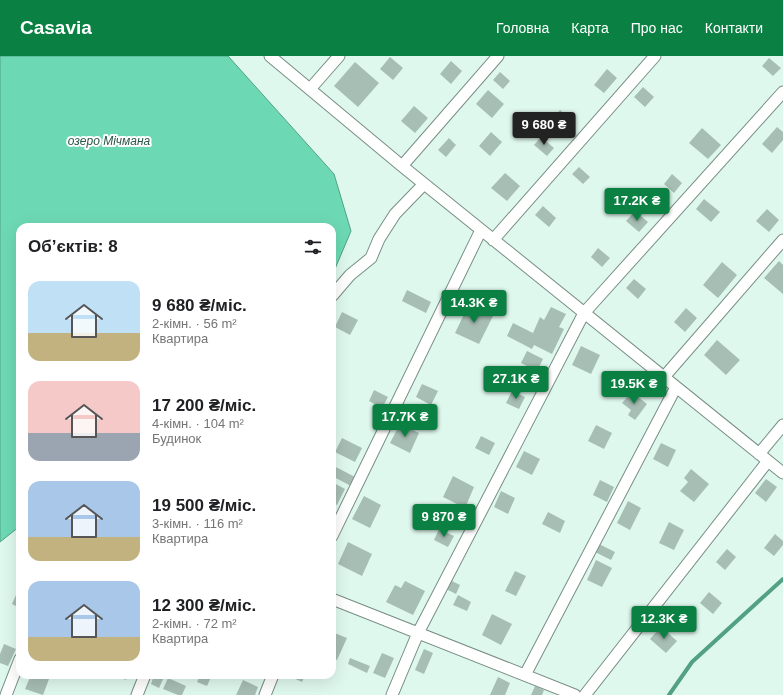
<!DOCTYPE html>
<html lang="uk">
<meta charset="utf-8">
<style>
body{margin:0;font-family:Arial,sans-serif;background:#f2f2f2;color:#202124;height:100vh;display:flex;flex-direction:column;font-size:15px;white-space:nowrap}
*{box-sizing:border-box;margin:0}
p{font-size:13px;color:#757577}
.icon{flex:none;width:22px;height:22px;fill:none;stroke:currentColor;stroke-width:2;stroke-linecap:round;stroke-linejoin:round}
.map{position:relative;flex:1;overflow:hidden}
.panel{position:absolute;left:16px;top:167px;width:320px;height:456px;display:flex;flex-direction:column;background:#fff;border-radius:12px;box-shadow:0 4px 16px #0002}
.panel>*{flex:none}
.price{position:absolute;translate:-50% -34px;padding:0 9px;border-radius:4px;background:#0b8043;color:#fff;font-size:13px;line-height:26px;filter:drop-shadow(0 1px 2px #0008)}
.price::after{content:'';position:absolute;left:50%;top:24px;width:12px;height:9px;margin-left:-6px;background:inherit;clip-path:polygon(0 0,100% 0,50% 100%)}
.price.active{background:#222;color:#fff}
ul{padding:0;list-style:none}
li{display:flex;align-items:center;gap:12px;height:100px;padding:0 12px}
li span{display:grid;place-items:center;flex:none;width:112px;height:80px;border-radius:12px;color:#555}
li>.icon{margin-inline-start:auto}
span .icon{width:48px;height:48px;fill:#fffc;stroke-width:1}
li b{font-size:17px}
h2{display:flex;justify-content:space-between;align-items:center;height:48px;padding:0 12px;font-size:17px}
header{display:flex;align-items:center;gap:24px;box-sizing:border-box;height:56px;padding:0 20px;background:#0b8043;color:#fff}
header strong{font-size:19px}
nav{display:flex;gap:22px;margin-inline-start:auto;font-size:14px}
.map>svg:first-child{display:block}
.water{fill:#6dd9b4;stroke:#52a085}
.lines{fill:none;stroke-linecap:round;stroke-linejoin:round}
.stream{stroke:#52a085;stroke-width:4}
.building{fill:#a7beb5}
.minor-casing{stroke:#788e85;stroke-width:13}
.minor{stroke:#fff;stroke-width:11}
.labels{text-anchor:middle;stroke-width:4;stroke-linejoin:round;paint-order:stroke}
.water-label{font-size:12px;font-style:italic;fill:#2a5747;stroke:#fff}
</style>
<header>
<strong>Casavia</strong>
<nav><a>Головна</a><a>Карта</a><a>Про нас</a><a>Контакти</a></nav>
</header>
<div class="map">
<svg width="783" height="639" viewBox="0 0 783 639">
<rect width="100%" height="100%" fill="#dff8ed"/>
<path class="water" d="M 0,0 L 228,0 L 334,118 L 351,175 L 332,220 L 332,171 L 20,171 L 20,470 L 0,486 Z"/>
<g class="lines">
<path class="stream" d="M 669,639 L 692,606 L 783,523"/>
</g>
<path class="building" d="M 390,1 L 403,12 L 393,24 L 380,13 Z
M 769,2 L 781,12 L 773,20 L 762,10 Z
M 451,5 L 462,15 L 451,28 L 440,18 Z
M 355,6 L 379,27 L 358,51 L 334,30 Z
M 607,13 L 617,22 L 604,37 L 594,29 Z
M 500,16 L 510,25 L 503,33 L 493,24 Z
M 643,31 L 654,41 L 645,51 L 634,41 Z
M 488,34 L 504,48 L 492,62 L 476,48 Z
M 414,50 L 428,62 L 415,77 L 401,65 Z
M 560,54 L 575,68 L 562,82 L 547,69 Z
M 777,71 L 783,76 L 783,84 L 772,97 L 762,88 Z
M 702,72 L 721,89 L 708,103 L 689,87 Z
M 491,76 L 502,86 L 490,100 L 479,90 Z
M 541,81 L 554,92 L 547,100 L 534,89 Z
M 449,82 L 456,89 L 446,101 L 438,94 Z
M 579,111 L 590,121 L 583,128 L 572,118 Z
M 505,117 L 520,130 L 507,145 L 491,132 Z
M 672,118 L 682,127 L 674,137 L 664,128 Z
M 704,143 L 720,156 L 711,166 L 696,153 Z
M 543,150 L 556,162 L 549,171 L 535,159 Z
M 767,153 L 779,164 L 769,176 L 756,165 Z
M 635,155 L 648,166 L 639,176 L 626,165 Z
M 598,192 L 610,202 L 602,211 L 591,201 Z
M 779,205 L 783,209 L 783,238 L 764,222 Z
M 722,206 L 737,219 L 718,242 L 703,229 Z
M 634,223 L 646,233 L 638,243 L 626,232 Z
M 407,234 L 431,246 L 426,257 L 402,245 Z
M 469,248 L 493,260 L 479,288 L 455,277 Z
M 551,251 L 566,258 L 559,271 L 564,273 L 552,298 L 534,289 L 532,293 L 507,280 L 513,267 L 533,277 L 540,261 L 544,264 Z
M 686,252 L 697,262 L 685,276 L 674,266 Z
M 342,256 L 358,264 L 350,279 L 335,271 Z
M 717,284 L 740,304 L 726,319 L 704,299 Z
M 581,290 L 600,299 L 591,318 L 572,309 Z
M 527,295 L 543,303 L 537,315 L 521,307 Z
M 422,328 L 438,335 L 431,349 L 416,341 Z
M 374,334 L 388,341 L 382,352 L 369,345 Z
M 512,335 L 525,341 L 519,353 L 506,347 Z
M 632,336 L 647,348 L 635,364 L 628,359 L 631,354 L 622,347 Z
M 400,368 L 419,377 L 410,397 L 390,387 Z
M 596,369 L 612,377 L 604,393 L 588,385 Z
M 481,380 L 495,387 L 489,399 L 475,392 Z
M 342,382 L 362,392 L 355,406 L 335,396 Z
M 661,387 L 676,394 L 668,411 L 653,403 Z
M 524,395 L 540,403 L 532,419 L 516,411 Z
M 332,409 L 355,421 L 351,430 L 332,420 Z
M 691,413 L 709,428 L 694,446 L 680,435 L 688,426 L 684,422 Z
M 453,420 L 474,431 L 465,452 L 443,441 Z
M 766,423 L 777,431 L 766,446 L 755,437 Z
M 600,424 L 614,431 L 607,446 L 593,439 Z
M 332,426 L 345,433 L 337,449 L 332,447 Z
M 501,435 L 515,442 L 508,458 L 494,451 Z
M 364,440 L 381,449 L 370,472 L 352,463 Z
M 628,445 L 641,452 L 630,474 L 617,467 Z
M 548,456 L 565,465 L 560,477 L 542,468 Z
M 669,466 L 684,474 L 674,494 L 659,487 Z
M 439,473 L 454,480 L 448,491 L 434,484 Z
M 775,478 L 783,485 L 783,489 L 774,500 L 764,492 Z
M 348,486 L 372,498 L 362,520 L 338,508 Z
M 599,488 L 615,496 L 611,504 L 595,496 Z
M 727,493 L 736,501 L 725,514 L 716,506 Z
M 596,504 L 612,512 L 602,531 L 587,524 Z
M 515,515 L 526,520 L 516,540 L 505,535 Z
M 450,524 L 460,529 L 456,538 L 446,533 Z
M 405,525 L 425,535 L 413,559 L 386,546 L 395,529 L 401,532 Z
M 709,536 L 722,547 L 713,558 L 700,547 Z
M 16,539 L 20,540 L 20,552 L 12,548 Z
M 458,539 L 471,546 L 467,555 L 453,549 Z
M 492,558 L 512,568 L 501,589 L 482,579 Z
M 661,571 L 677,585 L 666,597 L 650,583 Z
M 332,576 L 347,582 L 337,604 L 332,602 Z
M 4,588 L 16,593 L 8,610 L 0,607 L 0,598 Z
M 424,593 L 433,597 L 424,618 L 415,614 Z
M 382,597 L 394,602 L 385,622 L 373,617 Z
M 350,602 L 370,610 L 367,617 L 348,608 Z
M 31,619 L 40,619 L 49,623 L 43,639 L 25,633 Z
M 113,619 L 128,619 L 126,624 Z
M 154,619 L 164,621 L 159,632 L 151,628 Z
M 200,619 L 212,619 L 207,630 L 197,626 Z
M 292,619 L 305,619 L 302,626 L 291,621 Z
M 498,621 L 510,627 L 505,639 L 490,639 Z
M 168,622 L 186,630 L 182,639 L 178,639 L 163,633 Z
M 243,624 L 258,631 L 255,639 L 236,639 Z
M 535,630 L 544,634 L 542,639 L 531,639 Z"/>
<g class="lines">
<defs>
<path id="minor" d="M 270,0 L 402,110 L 783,417
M 310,33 L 339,0
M 402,110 L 498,0
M 493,184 L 655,0
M 332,240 L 350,219 L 371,202 L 379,183 L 395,158 L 424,128
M 664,321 L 783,184
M 759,398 L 783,369
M 332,480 L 481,174
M 332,543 L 575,639
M 525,619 L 676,331
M 6,639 L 20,603
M 137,639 L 145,619
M 265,639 L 273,619
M 392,639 L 418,577 L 584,257 L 783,36
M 585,639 L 768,405"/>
</defs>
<use href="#minor" class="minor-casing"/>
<use href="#minor" class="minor"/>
</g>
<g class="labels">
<g class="water-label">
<text x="109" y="89">озеро Мічмана</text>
</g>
</g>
</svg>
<b class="price active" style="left:544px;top:90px">9 680 ₴</b>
<b class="price" style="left:637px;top:166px">17.2K ₴</b>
<b class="price" style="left:474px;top:268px">14.3K ₴</b>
<b class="price" style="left:516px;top:344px">27.1K ₴</b>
<b class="price" style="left:634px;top:349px">19.5K ₴</b>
<b class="price" style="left:405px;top:382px">17.7K ₴</b>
<b class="price" style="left:444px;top:482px">9 870 ₴</b>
<b class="price" style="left:664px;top:584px">12.3K ₴</b>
<section class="panel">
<h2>Об’єктів: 8<svg class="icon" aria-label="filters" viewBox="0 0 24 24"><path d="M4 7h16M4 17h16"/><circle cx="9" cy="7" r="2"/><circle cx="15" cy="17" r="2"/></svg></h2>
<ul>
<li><span style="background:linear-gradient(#bfe0f5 65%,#c2b280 0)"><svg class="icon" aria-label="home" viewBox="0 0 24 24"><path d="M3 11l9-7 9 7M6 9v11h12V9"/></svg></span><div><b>9 680 ₴/міс.</b><p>2-кімн. · 56 m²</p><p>Квартира</p></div></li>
<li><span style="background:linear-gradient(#f6c9c9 65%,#9aa5b1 0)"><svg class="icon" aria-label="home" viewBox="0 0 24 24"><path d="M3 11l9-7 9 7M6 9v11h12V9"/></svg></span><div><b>17 200 ₴/міс.</b><p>4-кімн. · 104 m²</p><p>Будинок</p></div></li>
<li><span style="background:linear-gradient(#a9c7e8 70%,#c2b280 0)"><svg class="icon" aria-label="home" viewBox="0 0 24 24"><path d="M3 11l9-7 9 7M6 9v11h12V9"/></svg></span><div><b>19 500 ₴/міс.</b><p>3-кімн. · 116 m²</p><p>Квартира</p></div></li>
<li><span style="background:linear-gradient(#a9c7e8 70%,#c2b280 0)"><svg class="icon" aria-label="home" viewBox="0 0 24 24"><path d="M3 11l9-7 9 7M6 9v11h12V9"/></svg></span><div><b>12 300 ₴/міс.</b><p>2-кімн. · 72 m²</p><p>Квартира</p></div></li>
</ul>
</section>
</div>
